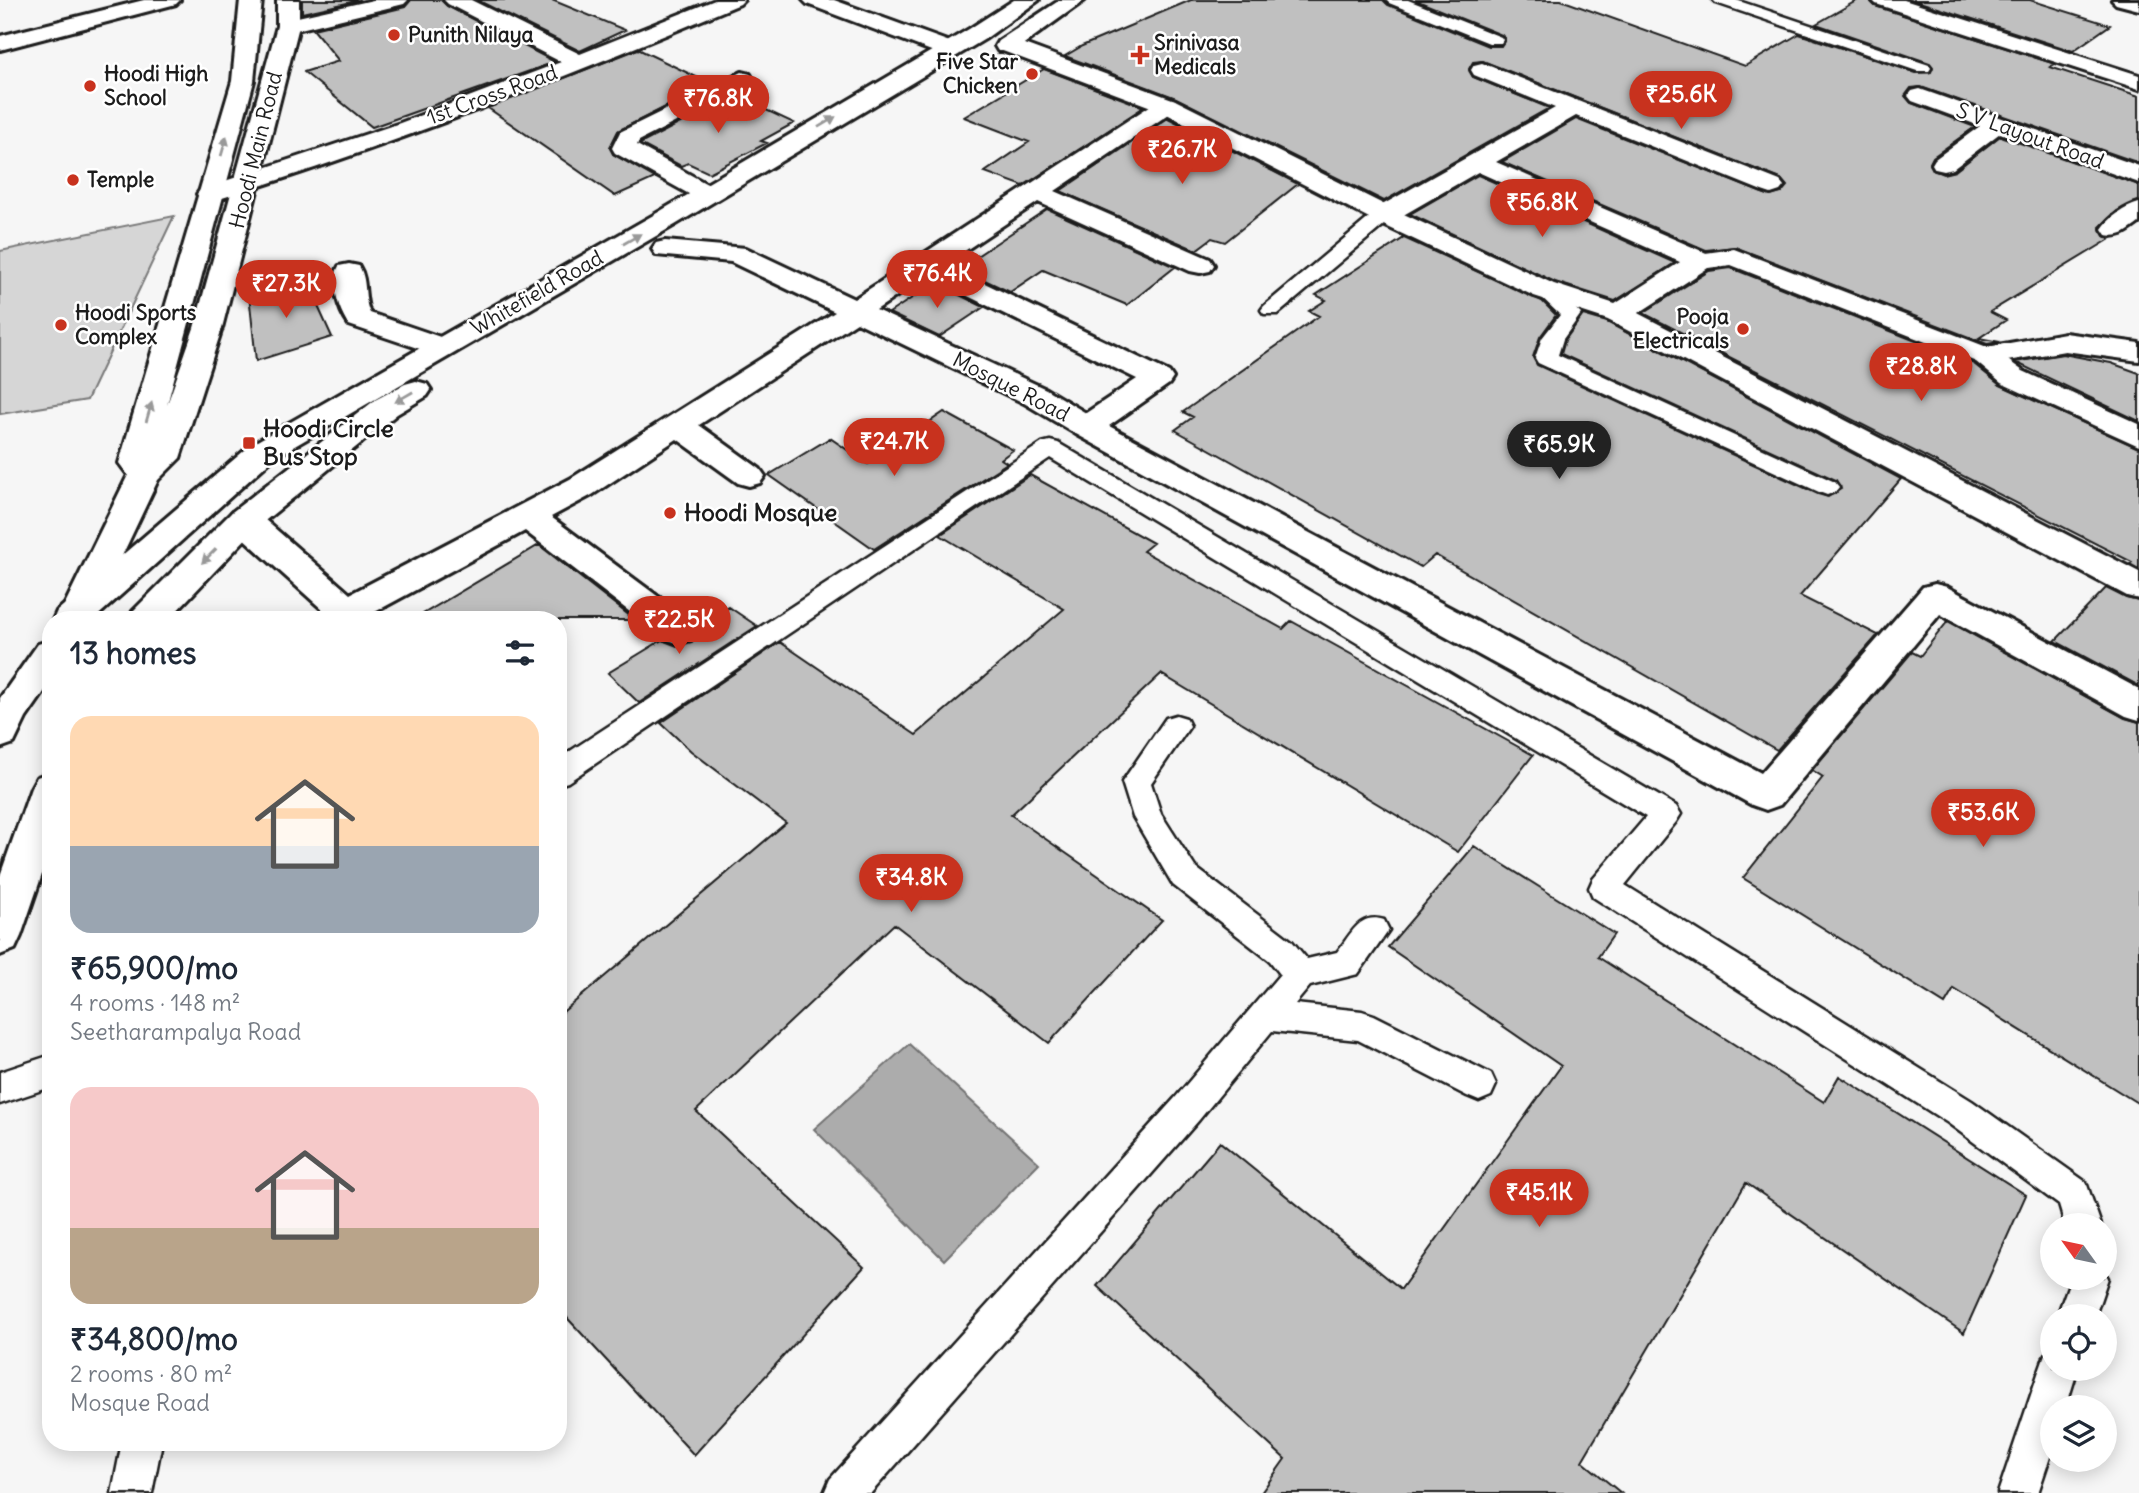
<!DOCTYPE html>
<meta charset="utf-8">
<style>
body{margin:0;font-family:Delius,sans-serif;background:#f2f2f3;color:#1f2937;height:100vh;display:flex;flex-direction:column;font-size:26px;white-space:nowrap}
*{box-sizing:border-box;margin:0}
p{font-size:23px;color:#747a83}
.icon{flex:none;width:38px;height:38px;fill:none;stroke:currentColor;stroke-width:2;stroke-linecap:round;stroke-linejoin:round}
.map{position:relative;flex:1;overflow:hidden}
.drawer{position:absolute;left:42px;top:611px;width:525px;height:840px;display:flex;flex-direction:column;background:#fff;border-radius:28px;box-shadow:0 4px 18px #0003}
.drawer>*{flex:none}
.needle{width:46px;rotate:303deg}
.buttons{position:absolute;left:2040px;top:1213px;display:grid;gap:14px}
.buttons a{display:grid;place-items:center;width:77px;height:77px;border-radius:50%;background:#fff;box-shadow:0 4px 18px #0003;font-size:35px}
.price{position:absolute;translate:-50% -60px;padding:0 16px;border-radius:24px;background:#c8321e;color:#fff;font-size:23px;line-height:46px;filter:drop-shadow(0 2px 4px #0008)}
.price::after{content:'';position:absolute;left:50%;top:42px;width:21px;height:16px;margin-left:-10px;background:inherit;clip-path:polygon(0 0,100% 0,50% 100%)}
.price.selected{background:#222;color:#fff}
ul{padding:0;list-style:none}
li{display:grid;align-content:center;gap:14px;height:371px;padding:0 28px}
li span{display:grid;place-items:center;height:217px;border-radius:21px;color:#555}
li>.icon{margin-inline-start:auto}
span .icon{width:126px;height:126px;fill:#fffc;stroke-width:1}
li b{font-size:30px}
h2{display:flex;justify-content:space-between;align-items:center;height:84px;padding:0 28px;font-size:30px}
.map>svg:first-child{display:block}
.green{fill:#d6d6d6;stroke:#797979;stroke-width:2}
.water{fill:#acacac;stroke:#727272;stroke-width:2}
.building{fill:#c0c0c0;stroke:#1c1c1c;stroke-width:2}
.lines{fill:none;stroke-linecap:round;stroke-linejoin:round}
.lane-casing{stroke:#1c1c1c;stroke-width:5}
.street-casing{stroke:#1c1c1c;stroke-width:6}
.secondary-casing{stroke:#1c1c1c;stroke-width:6}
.primary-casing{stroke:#1c1c1c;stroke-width:6}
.lane{fill:#fff;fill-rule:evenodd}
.street{fill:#fff;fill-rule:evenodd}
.secondary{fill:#fff;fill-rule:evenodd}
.primary{fill:#fff;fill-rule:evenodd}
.oneway{fill:#999}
.poi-dot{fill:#c8321e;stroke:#fff;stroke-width:2.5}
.labels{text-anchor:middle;stroke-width:5;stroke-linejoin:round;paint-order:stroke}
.far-poi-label{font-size:21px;font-weight:bold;fill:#1c1c1c;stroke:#fff;text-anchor:start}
.far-street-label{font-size:21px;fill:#1c1c1c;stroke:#fff}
.poi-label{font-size:24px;font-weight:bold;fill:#1c1c1c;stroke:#fff;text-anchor:start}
</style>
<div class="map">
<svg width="2139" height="1493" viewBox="0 0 2139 1493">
<rect width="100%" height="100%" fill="#f6f6f6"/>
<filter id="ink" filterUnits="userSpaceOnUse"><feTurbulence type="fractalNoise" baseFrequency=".0143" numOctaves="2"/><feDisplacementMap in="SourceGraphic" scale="14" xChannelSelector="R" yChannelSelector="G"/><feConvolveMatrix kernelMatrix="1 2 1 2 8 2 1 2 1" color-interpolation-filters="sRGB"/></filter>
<g filter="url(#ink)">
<path class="green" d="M 174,216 L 87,400 L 0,414 L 0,251 Z"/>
<path class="water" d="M 909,1044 L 1039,1163 L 944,1260 L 814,1129 Z"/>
<path class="building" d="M 302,0 L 361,0 L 302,13 Z
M 411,0 L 441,0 L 447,6 L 555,62 L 372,127 L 304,72 L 339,61 L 313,29 L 405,7 Z
M 477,0 L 552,0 L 625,30 L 580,51 Z
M 1191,0 L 1383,0 L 1388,5 L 1489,46 L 1501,46 L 1505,39 L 1502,35 L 1415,0 L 1561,0 L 1745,66 L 1799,34 L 1916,73 L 1931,72 L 1933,67 L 1930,63 L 1816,24 L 1858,0 L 1869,0 L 1875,6 L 2055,64 L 2050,67 L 2139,96 L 2139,163 L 1921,87 L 1911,88 L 1905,96 L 1911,103 L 1975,127 L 1933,157 L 1930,163 L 1933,170 L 1943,174 L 1955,171 L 2000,136 L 2139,185 L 2139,201 L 2117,211 L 2100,227 L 2104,236 L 2112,238 L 1990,312 L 2006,320 L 1979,338 L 2000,342 L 1987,344 L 1735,247 L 1706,250 L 1502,162 L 1576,119 L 1770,196 L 1781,193 L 1787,186 L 1781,179 L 1483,61 L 1473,62 L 1469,69 L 1473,77 L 1549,108 L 1384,201 L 1176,98 L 1065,56 L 1082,46 Z
M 1913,0 L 2030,0 L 2110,25 L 2073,51 Z
M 638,49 L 711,84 L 618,131 L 610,147 L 613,154 L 655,178 L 615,196 L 488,108 Z
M 1044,69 L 1144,107 L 1023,186 L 985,172 L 1029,142 L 964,117 Z
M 734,95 L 794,123 L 761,141 L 767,143 L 709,173 L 688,163 L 681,166 L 640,144 Z
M 1168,118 L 1298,184 L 1225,242 L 1212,238 L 1196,250 L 1060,191 Z
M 1478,175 L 1675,263 L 1615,301 L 1555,282 L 1410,214 Z
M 1047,209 L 1175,267 L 1127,305 L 1043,270 L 1010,292 L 959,268 Z
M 1404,238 L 1542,301 L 1556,315 L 1540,337 L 1533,357 L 1537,365 L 1818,494 L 1828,497 L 1841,489 L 1836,480 L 1561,354 L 1565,340 L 1583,315 L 1607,322 L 1901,479 L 1800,596 L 1878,635 L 1777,750 L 1435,555 L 1421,567 L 1175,430 L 1193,417 L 1183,412 L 1319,316 L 1309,311 L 1326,300 L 1316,295 Z
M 1731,268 L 1974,364 L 2000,385 L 2139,448 L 2139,569 L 2130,564 L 2132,562 L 1643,313 L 1709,271 Z
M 307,282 L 332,337 L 256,361 L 249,294 Z
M 935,283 L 984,307 L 939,337 L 889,313 Z
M 2063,354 L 2111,363 L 2139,373 L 2139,421 L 2015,362 Z
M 944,412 L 1013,450 L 1001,459 L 1007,463 L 874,549 L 769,475 L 830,438 L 868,464 Z
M 1030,475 L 1153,543 L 1143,551 L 1283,629 L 1291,621 L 1533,755 L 1458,852 L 1161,674 L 1011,815 L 1162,920 L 1049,1043 L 894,924 L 696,1111 L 864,1267 L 694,1455 L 558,1308 L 558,1016 L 786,823 L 691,751 L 661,723 L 780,642 L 916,735 L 1064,609 L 940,535 Z
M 539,545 L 635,620 L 413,620 Z
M 2106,588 L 2126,598 L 2139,601 L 2139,686 L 2055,641 Z
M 729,607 L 757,626 L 639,703 L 608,673 L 662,640 L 677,646 L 692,642 L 698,628 Z
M 1948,621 L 2125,718 L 2139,722 L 2139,1104 L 1954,989 L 1945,1004 L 1743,878 L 1823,777 L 1812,770 L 1912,652 L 1920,656 Z
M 1474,846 L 1614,934 L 1598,957 L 1824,1102 L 1839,1076 L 2026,1195 L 1964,1333 L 1746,1183 L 1582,1461 L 1621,1493 L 1261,1493 L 1285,1459 L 1097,1286 L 1220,1142 L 1401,1289 L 1561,1066 L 1388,947 Z"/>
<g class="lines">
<defs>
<path id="lane" d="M 1386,0 L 1408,0 L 1501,37 L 1503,40 L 1501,43 L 1489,43 L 1389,3 Z
M 1713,0 L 1736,0 L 1929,65 L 1931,68 L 1929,71 L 1917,71 L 1716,3 Z
M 1384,209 L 1393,215 L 1391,219 L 1278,314 L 1264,314 L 1261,310 L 1264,306 L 1377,211 Z
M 1544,284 L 1551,286 L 1581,314 L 1563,339 L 1558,355 L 1835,482 L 1839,487 L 1835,492 L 1827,495 L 1819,492 L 1538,363 L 1535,358 L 1542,338 L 1560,315 L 1534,290 L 1537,286 Z
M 1050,441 L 1058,443 L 1676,806 L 1681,814 L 1676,822 L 1625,885 L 1972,1101 L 2086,1182 L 2101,1225 L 2065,1225 L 2059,1205 L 1948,1123 L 1593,897 L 1589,888 L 1593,879 L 1646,817 L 1050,458 L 568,782 L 558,785 L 558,759 L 1042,443 Z
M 1176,715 L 1186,718 L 1190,726 L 1151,783 L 1161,814 L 1195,867 L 1292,941 L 1307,959 L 1337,952 C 1351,935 1359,912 1384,920 L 1389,930 L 1358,974 L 1310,986 L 1295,1004 L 1362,1011 L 1374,1015 L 1491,1074 L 1496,1085 L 1491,1096 L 1479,1101 L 1467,1096 L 1358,1040 L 1272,1031 L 1199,1120 L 871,1493 L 824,1493 L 830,1479 L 1175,1098 L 1280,974 L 1270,961 L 1173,885 L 1133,817 L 1122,782 L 1166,718 Z
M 51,1055 L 51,1087 L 0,1104 L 0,1072 Z
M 2105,1273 L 2108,1278 L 2095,1316 L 2057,1316 L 2071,1278 L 2105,1278 Z
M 2053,1351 L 2053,1368 L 2078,1368 L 2066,1407 L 2053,1407 L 2053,1448 L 2038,1493 L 1998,1493 L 2040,1368 L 2045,1354 Z
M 122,1442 L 162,1442 L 152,1493 L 112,1493 Z"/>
<path id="street" d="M 144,0 L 180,0 L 176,4 L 0,50 L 0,36 Z
M 373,0 L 408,0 L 404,4 L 288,32 L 280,31 L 277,26 L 280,21 Z
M 444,0 L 471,0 L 580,54 L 715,0 L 744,0 L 740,4 C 569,76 397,144 219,199 L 210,202 L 201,199 L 197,194 L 201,189 L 400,123 L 561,62 L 448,4 Z
M 803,0 L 834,0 L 958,45 L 961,50 L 958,55 L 942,55 L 807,4 Z
M 1872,0 L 1904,0 L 2139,75 L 2139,89 L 1876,4 Z
M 2112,0 L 2139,0 L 2139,10 L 2116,4 Z
M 1482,63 L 1780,181 L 1784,186 L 1780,191 L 1771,194 L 1762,191 L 1576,116 L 1496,162 L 1711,255 L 1715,261 L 1711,267 L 1701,269 L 1691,267 L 1478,172 L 1393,221 L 1384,223 L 1375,221 L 1371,215 L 1375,209 L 1555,108 L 1474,75 L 1471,70 L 1474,65 Z
M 742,72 L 750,74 L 753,79 L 750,84 L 639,141 L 637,145 L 716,189 L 720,194 L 716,199 L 707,202 L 698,199 L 615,153 L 612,148 L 620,132 Z
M 1920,89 L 2139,166 L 2139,183 L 2000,133 L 1953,169 L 1944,171 L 1935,169 L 1932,164 L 1935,159 L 1980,126 L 1912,101 L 1908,96 L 1912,91 Z
M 1167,98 L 1175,100 L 1179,105 L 1175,110 L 1055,191 L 1210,259 L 1214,265 L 1210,271 L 1200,273 L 1190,271 L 1038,202 L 945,264 L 1169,372 L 1173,378 L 1169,384 L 1109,426 L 1761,773 L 1923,587 L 1935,584 L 1947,587 L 2139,689 L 2139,720 L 2126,716 L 1940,614 L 1780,805 L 1766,810 L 1752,805 L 1076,434 L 1024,403 L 857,322 L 699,425 L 760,469 L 765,476 L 760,483 L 749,486 L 738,483 L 677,439 L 592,495 L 551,517 L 691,621 L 696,630 L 691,639 L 678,643 L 665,639 L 525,531 L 360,620 L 334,620 L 232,528 L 227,520 L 232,512 L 244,509 L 256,512 L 350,594 L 570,479 L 835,312 L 731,262 L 656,255 L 652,249 L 656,243 L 665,241 L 746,248 L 854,299 L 1159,100 ZM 927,276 L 1137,379 L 1086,413 L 1046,389 L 876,310 Z
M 2139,203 L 2139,223 C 2127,232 2120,238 2106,235 L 2102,229 C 2110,217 2125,207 2139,203 Z
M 349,264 L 359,266 C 368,280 363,299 370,313 L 452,341 L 457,347 L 452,353 L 442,356 L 432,353 L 349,325 C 339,311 329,282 339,266 Z
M 1618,305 L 1628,308 L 2139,572 L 2139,599 L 2127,596 L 1608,320 L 1604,314 L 1608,308 Z
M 1984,347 L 1994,350 L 2023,371 L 2139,424 L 2139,446 L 2001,383 L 1969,356 L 1974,350 Z"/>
<path id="secondary" d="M 240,0 L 262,0 L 254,81 L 167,405 L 194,328 L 277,26 L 277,0 L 299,0 L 299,26 L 222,328 L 180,458 L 158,480 L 92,619 L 70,620 L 62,610 L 128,475 L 119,463 L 232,81 Z
M 1008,38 L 1175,100 L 1393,209 L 1554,284 L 1615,304 L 1691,255 L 1734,249 L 1987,347 L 2065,333 L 2139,343 L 2139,361 L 2065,351 L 1984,365 L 1731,265 L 1708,268 L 1628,320 L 1618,323 L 1608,320 L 1534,296 L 1375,221 L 1159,110 L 1000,50 L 997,45 L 1000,40 Z"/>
<path id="primary" d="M 1014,0 L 1039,0 L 985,39 L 675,225 L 274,458 L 93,620 L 53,620 L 57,611 L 252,444 L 657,213 L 969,29 Z
M 1060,0 L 1085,0 L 1014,51 L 998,51 L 995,46 L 998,41 Z
M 416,381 L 427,384 L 431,390 L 427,396 L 397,414 L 256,528 L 168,620 L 129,620 L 133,611 L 232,512 L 375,400 L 405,384 Z
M 51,640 L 51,682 L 26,718 L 14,743 L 0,748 L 0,698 L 38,644 Z
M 51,772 L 51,848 L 21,936 L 15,949 L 0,955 L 0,876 L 31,788 L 37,777 Z"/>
</defs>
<use href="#lane" class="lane-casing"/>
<use href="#street" class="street-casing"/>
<use href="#secondary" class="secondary-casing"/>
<use href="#primary" class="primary-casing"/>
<use href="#lane" class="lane"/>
<use href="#street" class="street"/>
<use href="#secondary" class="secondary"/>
<use href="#primary" class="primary"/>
</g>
<defs><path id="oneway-solid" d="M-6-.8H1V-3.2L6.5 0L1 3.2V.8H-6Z" transform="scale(1.75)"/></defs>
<g class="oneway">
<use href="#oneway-solid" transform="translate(827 122) rotate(-31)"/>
<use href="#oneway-solid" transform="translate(224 146) rotate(-74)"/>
<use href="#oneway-solid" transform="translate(632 239) rotate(-30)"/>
<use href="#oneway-solid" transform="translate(404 397) rotate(150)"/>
<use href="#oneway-solid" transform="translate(149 412) rotate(-74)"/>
<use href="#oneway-solid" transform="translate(209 556) rotate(135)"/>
</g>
</g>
<g class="poi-dot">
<circle cx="394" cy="35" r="7"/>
<path d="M1136.5 44.5h7v7h7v7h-7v7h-7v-7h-7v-7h7z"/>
<circle cx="1032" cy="74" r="7"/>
<circle cx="90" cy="86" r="7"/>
<circle cx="73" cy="180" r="7"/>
<circle cx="61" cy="325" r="7"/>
<circle cx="1743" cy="329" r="7"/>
<rect x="242" y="436" width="14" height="14" rx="3.5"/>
<circle cx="670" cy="513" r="7"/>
</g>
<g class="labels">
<g class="far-poi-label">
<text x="408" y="42">Punith Nilaya</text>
<text x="1154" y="50">Srinivasa<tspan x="1154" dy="24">Medicals</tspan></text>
<text x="1018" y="69" text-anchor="end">Five Star<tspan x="1018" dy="24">Chicken</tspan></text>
<text x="104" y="81">Hoodi High<tspan x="104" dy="24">School</tspan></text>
<text x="87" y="187">Temple</text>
<text x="75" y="320">Hoodi Sports<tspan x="75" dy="24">Complex</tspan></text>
<text x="1729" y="324" text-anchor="end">Pooja<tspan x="1729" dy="24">Electricals</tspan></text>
</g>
<g class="far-street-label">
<text transform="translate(492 95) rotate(-20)" y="7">1st Cross Road</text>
<text transform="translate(2030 136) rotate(20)" y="7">S V Layout Road</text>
<text transform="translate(256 150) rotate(-76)" y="7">Hoodi Main Road</text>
<text transform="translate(537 293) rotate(-30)" y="7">Whitefield Road</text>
<text transform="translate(1011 387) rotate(27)" y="7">Mosque Road</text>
</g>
<g class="poi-label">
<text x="263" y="437">Hoodi Circle<tspan x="263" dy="28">Bus Stop</tspan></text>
<text x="684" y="521">Hoodi Mosque</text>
</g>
</g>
</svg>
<div class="buttons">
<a><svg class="needle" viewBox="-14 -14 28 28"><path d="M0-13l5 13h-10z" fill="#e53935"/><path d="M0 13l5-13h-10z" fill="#747a83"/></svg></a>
<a><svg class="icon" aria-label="locate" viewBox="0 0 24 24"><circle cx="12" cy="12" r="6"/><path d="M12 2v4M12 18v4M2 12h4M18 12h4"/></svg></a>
<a><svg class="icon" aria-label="layers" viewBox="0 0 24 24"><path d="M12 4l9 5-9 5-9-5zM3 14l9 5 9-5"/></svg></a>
</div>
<b class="price" style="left:1681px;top:131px">₹25.6K</b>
<b class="price" style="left:718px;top:135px">₹76.8K</b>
<b class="price" style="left:1182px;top:186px">₹26.7K</b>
<b class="price" style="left:1542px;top:239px">₹56.8K</b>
<b class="price" style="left:937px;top:310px">₹76.4K</b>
<b class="price" style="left:286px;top:320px">₹27.3K</b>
<b class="price" style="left:1921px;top:403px">₹28.8K</b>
<b class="price" style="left:894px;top:478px">₹24.7K</b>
<b class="price selected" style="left:1559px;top:481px">₹65.9K</b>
<b class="price" style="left:679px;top:656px">₹22.5K</b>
<b class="price" style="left:1983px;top:849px">₹53.6K</b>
<b class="price" style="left:911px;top:914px">₹34.8K</b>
<b class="price" style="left:1539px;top:1229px">₹45.1K</b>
<section class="drawer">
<h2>13 homes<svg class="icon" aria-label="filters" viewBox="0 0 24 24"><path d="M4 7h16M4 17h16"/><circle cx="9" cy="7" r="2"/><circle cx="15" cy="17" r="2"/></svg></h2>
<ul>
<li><span style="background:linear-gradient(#ffd9b3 60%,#9aa5b1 0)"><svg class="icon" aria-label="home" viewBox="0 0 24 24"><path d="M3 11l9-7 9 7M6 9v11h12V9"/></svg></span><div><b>₹65,900/mo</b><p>4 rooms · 148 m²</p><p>Seetharampalya Road</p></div></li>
<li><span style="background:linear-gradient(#f6c9c9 65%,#b9a48a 0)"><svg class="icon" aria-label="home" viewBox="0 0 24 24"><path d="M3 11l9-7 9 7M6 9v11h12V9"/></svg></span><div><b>₹34,800/mo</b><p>2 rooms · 80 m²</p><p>Mosque Road</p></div></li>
</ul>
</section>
</div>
